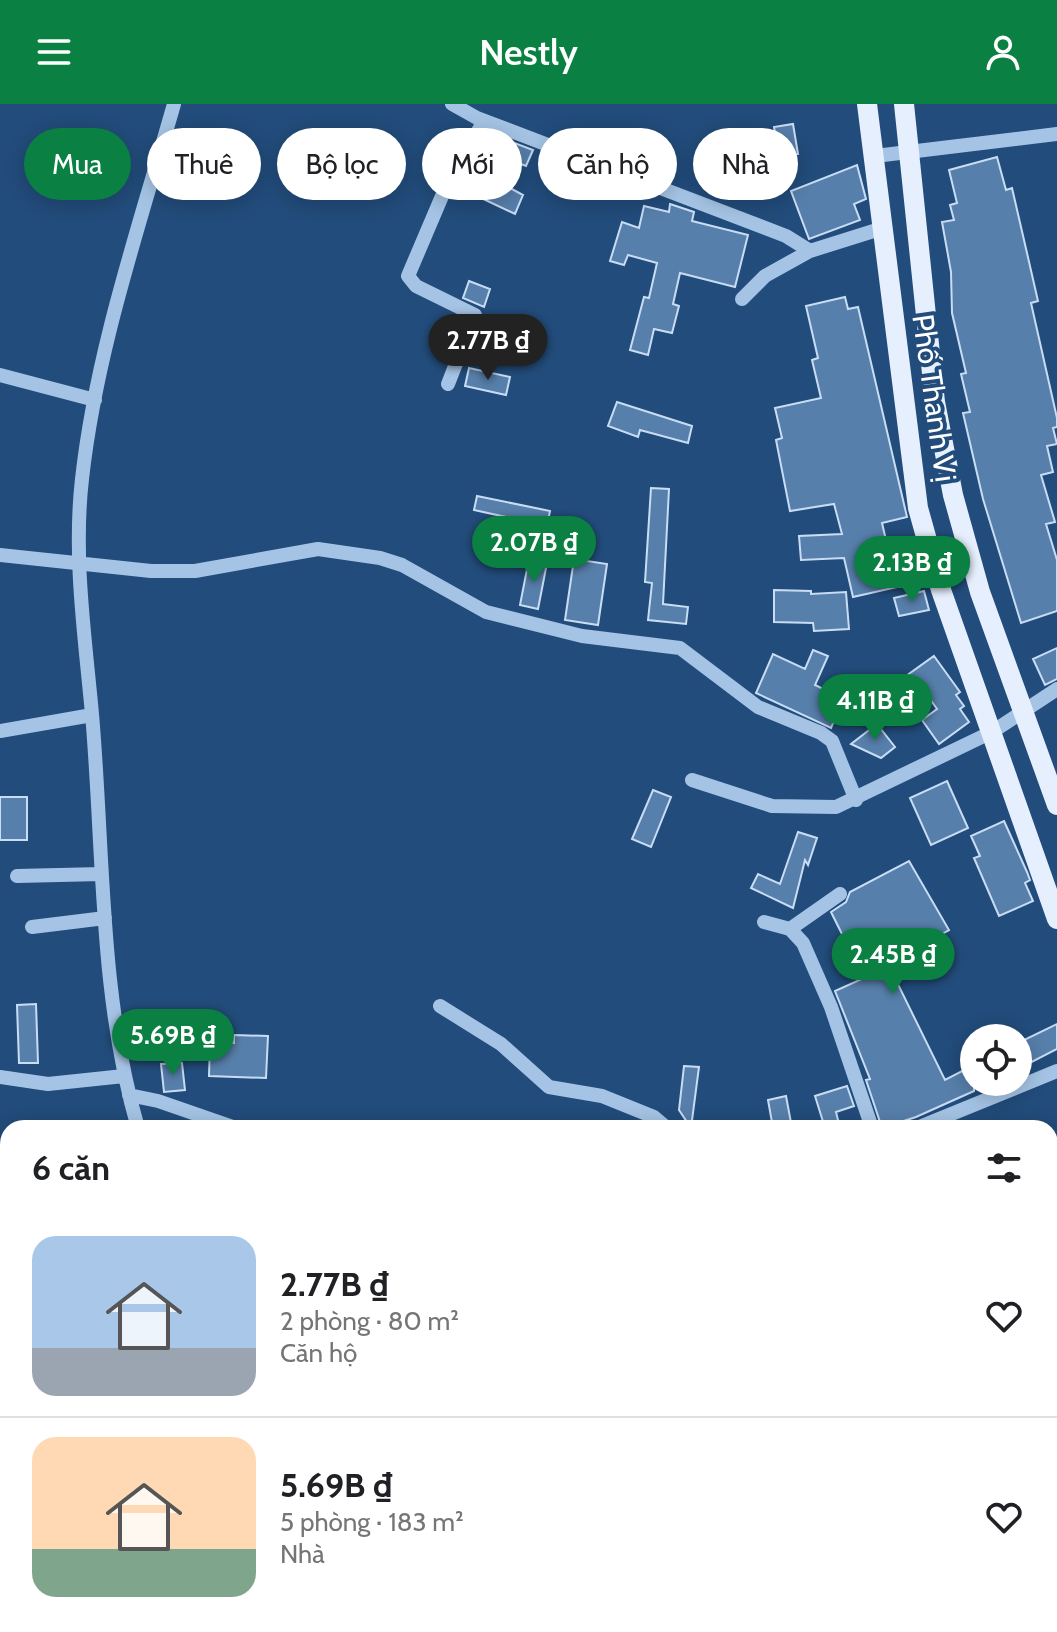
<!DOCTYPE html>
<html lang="vi">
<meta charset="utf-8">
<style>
body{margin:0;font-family:Cabin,sans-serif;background:#f2f2f2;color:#202124;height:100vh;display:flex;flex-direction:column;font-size:30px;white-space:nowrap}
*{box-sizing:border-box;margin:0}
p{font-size:26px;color:#757577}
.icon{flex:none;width:44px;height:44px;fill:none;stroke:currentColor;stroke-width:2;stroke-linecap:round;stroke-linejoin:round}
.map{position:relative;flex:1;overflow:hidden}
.side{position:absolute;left:0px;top:1016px;width:1058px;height:512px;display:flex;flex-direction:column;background:#fff;border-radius:24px 24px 0 0;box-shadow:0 4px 20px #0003}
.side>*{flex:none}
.guide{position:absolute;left:24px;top:24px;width:1010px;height:72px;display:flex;gap:16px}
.controls{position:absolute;left:960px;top:920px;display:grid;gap:16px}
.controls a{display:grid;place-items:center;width:72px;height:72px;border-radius:50%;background:#fff;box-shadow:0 4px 20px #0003;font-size:40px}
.price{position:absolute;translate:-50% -68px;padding:0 18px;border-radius:28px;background:#0b8043;color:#fff;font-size:26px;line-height:52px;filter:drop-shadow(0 2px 4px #0008)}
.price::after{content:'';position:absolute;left:50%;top:48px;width:24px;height:18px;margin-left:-12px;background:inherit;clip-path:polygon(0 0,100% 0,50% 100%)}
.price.active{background:#222;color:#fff}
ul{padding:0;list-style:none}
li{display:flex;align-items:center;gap:24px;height:200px;padding:0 32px}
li+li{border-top:2px solid #e0e0e0}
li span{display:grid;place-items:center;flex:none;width:224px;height:160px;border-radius:24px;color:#555}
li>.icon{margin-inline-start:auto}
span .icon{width:96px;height:96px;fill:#fffc;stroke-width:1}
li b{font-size:34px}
h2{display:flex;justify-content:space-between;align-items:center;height:96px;padding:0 32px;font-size:34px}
.pill{padding:0 28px;border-radius:36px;background:#fff;box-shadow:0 4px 20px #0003;font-size:28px;line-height:72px}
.pill.active{background:#0b8043;color:#fff}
header{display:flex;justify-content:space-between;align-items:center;height:104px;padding:0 32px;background:#0b8043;color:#fff;font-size:36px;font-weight:600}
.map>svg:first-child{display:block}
.building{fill:#577fab;stroke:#c8ddf4;stroke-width:2}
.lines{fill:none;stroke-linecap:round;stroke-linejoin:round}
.minor{stroke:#a5c4e5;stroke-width:14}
.major{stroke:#e6effd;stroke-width:20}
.labels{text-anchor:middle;stroke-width:8;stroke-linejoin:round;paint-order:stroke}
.street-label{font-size:30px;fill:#fff;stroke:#224c7b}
</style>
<header><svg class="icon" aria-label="menu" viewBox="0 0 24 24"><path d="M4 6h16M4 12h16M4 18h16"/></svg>Nestly<svg class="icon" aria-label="person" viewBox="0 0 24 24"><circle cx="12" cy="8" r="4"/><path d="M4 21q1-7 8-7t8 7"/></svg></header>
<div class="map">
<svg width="1057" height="1528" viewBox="0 0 1057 1528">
<rect width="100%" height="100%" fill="#224c7b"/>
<path class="building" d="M 793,20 L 798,50 L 779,54 L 774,23 Z
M 496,32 L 533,46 L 526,62 L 521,60 L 510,84 L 523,91 L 515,110 L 479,93 L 500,49 L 490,45 Z
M 997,53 L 1006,86 L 1012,84 L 1027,149 L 1038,197 L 1031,199 L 1057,314 L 1057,323 L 1053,324 L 1057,340 L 1047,342 L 1053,368 L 1041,371 L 1055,418 L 1046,420 L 1057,456 L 1057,507 L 1021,519 L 983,395 L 963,309 L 970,308 L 961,270 L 966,269 L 952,209 L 951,168 L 942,118 L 954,116 L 950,101 L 957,99 L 949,66 Z
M 857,61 L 866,95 L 854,100 L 860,116 L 809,135 L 791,87 Z
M 670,100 L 694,108 L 692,117 L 748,131 L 735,183 L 680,169 L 673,200 L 679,202 L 672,229 L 654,225 L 648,251 L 630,246 L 644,193 L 649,194 L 657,159 L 628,151 L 624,161 L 610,157 L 622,118 L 639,124 L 644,102 L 669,108 Z
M 469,177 L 490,185 L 484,203 L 463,194 Z
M 845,193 L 848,205 L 858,203 L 907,413 L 882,419 L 897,483 L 853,493 L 844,454 L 801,456 L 799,432 L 842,430 L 834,400 L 790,407 L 776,336 L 782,334 L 775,304 L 821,294 L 812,256 L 818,254 L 806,202 Z
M 469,264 L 510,273 L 506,291 L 465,282 Z
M 617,298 L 692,322 L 688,339 L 640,326 L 638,333 L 608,322 Z
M 651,384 L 669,385 L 663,500 L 688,503 L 686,520 L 648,516 L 652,479 L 645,478 Z
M 477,392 L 550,407 L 547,422 L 474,406 Z
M 529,455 L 547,459 L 538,505 L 520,501 Z
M 574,455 L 607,460 L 598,521 L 565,516 Z
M 774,486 L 811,487 L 811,490 L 846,488 L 849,525 L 814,527 L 813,519 L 774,518 Z
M 924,487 L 929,506 L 899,512 L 894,494 Z
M 1057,544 L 1057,575 L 1045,581 L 1033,555 Z
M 813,546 L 828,552 L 815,581 L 844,595 L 831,624 L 756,589 L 773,550 L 805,565 Z
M 934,552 L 960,588 L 956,591 L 964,602 L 960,605 L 969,618 L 939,640 L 922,616 L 937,605 L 920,581 L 908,590 L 899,577 Z
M 877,620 L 895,643 L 881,654 L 851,640 Z
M 947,677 L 968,724 L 931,741 L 910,694 Z
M 653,686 L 671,693 L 651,743 L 632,735 Z
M 0,693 L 27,693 L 27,736 L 0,736 Z
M 1004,717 L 1027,768 L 1030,776 L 1025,779 L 1033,797 L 999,812 L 974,754 L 980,752 L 971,732 Z
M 798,728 L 817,734 L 808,761 L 805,756 L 793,804 L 751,784 L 758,770 L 780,780 Z
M 909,757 L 949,826 L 888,860 L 945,976 L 974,961 L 974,987 L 916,1013 L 882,1024 L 866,976 L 870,975 L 835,887 L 864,874 L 831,808 L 846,798 L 850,788 Z
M 36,900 L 38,959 L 19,959 L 17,901 Z
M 1057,920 L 1057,945 L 1018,965 L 1018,939 Z
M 234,931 L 268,932 L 266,974 L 209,972 L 210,938 L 234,939 Z
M 182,959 L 185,986 L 164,988 L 161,960 Z
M 684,962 L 699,963 L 691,1024 L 679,1006 Z
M 847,982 L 854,1002 L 836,1008 L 840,1024 L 825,1024 L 815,992 Z
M 786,992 L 792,1024 L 773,1024 L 768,996 Z"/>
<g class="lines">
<path class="minor" d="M 452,0 L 477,14 L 786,132 L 810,147 L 880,125
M 875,52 L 1057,30
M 742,195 L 765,172 L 810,147
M 0,271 L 95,296
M 448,280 L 475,211 L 416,182 L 408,172 L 448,78 L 484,17
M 0,451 L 151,467 L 195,467 L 318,445 L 380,454 L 402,461 L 486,508 L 582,532 L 680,544 L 758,603 L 821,629 L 832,637 L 856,696
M 0,627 L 92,611
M 692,676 L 772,702 L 836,703 L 992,628 L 1057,585
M 17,772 L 101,770
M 764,818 L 790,825 L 803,839 L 831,903 L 872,1024
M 32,823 L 105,814
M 790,825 L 840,790
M 440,902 L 501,940 L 549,983 L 602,992 L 654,1013 L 667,1024
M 0,973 L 48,980 L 124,972
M 129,991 L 158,997 L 236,1024
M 138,1024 C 99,890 104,748 92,610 C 85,533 73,453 82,375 C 96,248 139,123 174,0
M 917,1024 L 1057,967
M 0,1323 L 8,1315
M 0,1346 L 8,1350
M 1050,1443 L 1057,1431
M 0,1496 L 9,1528
M 432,1520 L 447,1528
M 865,1528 L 869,1520
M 1003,1528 L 1008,1520"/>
<path class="major" d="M 867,0 L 918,404 L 941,486 L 1057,815
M 904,0 L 935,298 L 953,391 L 980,488 L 1057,701"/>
</g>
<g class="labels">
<g class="street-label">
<text transform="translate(934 294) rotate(82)" y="10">Phố Thanh Vị</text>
</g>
</g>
</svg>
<div class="controls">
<a><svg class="icon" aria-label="locate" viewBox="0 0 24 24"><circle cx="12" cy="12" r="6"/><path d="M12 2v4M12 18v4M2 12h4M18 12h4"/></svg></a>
</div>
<b class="price active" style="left:488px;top:278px">2.77B ₫</b>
<b class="price" style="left:534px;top:480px">2.07B ₫</b>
<b class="price" style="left:912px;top:500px">2.13B ₫</b>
<b class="price" style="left:875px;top:638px">4.11B ₫</b>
<b class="price" style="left:893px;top:892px">2.45B ₫</b>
<b class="price" style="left:173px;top:973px">5.69B ₫</b>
<div class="guide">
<a class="pill active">Mua</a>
<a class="pill">Thuê</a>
<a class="pill">Bộ lọc</a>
<a class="pill">Mới</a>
<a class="pill">Căn hộ</a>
<a class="pill">Nhà</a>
</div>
<section class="side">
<h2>6 căn<svg class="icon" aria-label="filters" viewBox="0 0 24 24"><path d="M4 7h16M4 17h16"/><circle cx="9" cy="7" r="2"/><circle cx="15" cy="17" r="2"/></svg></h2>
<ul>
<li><span style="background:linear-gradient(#a9c7e8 70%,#9aa5b1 0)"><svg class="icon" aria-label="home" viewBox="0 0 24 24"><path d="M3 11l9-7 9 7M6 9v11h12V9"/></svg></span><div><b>2.77B ₫</b><p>2 phòng · 80 m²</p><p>Căn hộ</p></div><svg class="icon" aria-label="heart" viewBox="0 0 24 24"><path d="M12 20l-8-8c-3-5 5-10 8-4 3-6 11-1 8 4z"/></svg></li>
<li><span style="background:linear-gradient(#ffd9b3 70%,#7fa58c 0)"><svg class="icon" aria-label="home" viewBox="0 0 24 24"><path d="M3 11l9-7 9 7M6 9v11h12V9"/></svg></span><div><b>5.69B ₫</b><p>5 phòng · 183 m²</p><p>Nhà</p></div><svg class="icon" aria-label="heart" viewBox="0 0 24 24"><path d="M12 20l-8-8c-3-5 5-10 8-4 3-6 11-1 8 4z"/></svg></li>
</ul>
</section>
</div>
